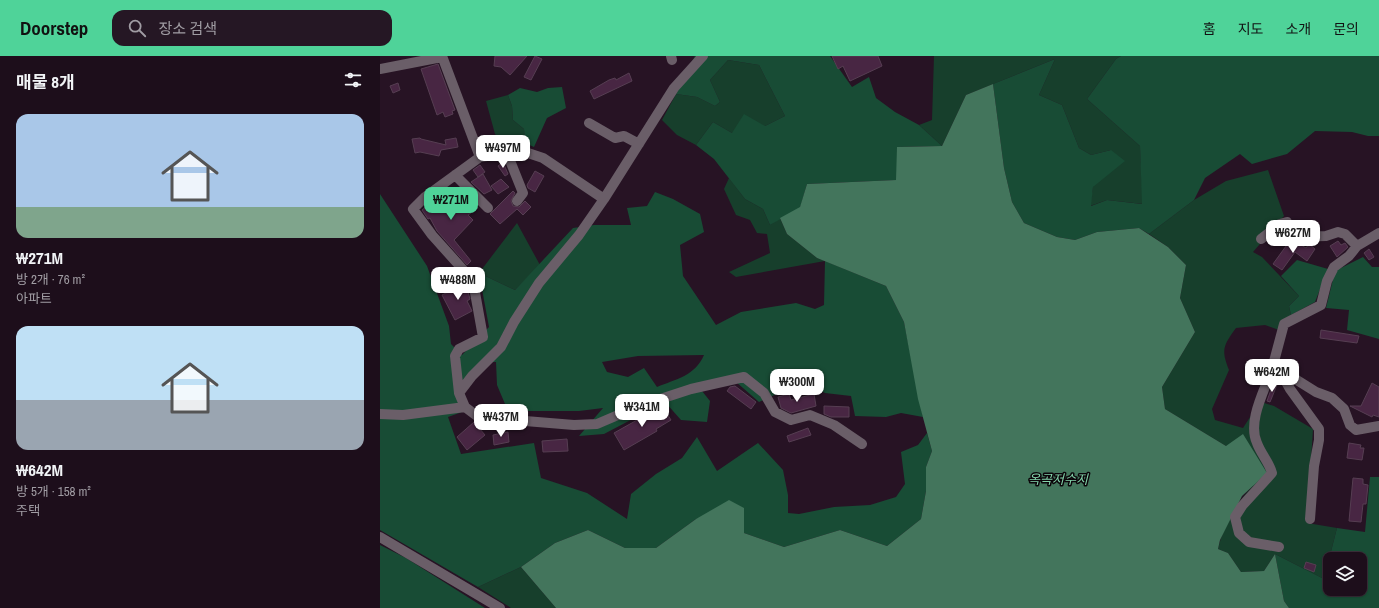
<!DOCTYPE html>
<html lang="ko">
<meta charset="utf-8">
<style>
body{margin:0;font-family:"Archivo Narrow","Noto Sans KR",sans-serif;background:#251724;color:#f1f3f6;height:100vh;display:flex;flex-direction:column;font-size:15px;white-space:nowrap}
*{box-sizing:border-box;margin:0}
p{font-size:13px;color:#a09ca3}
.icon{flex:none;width:22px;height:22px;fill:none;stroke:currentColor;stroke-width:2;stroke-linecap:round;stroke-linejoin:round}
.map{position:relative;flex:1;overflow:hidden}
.panel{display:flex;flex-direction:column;background:#1d0e1b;width:380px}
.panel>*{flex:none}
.buttons{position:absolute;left:943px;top:496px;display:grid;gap:8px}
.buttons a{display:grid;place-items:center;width:44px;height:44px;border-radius:8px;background:#1d0e1b;box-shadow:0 1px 3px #0004,0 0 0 1px #3b2e3a;font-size:20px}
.price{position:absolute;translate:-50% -34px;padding:0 9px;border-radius:8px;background:#fff;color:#222;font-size:13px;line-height:26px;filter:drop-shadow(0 1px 2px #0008)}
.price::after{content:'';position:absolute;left:50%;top:24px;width:12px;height:9px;margin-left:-6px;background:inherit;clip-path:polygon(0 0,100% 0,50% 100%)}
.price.on{background:#4fd399;color:#111}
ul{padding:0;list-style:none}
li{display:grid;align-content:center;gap:8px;height:212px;padding:0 16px}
li span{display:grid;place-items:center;height:124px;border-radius:12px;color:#555}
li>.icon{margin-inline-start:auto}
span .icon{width:72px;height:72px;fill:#fffc;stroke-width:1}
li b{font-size:17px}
h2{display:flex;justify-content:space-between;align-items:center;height:48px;padding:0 16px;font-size:17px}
header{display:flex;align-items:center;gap:24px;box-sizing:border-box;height:56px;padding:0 20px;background:#4fd399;color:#111}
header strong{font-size:19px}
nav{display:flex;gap:22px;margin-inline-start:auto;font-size:14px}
.search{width:280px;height:36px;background:#251724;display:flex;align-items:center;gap:10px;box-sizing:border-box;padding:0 14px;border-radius:12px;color:#a09ca3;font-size:15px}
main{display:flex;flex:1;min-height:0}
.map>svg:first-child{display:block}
.green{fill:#173f2c}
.forest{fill:#184c35;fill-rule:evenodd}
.water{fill:#43755c}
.building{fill:#482643;stroke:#563e52}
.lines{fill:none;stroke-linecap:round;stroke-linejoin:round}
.minor{stroke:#6a5e68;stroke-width:10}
.labels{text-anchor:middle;stroke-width:3;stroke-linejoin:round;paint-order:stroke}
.water-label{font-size:13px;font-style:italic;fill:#84d4ab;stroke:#0b0409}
</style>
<header>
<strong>Doorstep</strong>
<div class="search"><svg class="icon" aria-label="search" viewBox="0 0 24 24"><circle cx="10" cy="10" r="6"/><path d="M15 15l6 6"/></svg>장소 검색</div>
<nav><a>홈</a><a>지도</a><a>소개</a><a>문의</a></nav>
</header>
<main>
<section class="panel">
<h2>매물 8개<svg class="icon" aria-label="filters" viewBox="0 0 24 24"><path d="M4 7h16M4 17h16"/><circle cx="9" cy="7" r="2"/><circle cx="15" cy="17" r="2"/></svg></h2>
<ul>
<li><span style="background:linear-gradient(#a9c7e8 75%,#7fa58c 0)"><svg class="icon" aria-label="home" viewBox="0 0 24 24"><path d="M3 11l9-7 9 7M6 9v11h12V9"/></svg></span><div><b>₩271M</b><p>방 2개 · 76 m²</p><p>아파트</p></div></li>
<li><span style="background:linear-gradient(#bfe0f5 60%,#9aa5b1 0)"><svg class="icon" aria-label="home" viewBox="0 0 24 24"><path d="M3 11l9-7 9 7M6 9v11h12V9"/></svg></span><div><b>₩642M</b><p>방 5개 · 158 m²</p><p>주택</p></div></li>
</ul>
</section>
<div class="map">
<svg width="999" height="552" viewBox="0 0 999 552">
<rect width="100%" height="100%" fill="#271324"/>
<path class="green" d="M 554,0 L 741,0 L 736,3 L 707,43 L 760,90 L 763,148 L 727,144 L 710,150 L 713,131 L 731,94 L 711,99 L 699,92 L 682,49 L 659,39 L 675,3 L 586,39 L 562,90 L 539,69 L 552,64 Z
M 348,4 L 379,9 L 405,60 L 385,70 L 352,77 L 333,66 L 316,89 L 297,79 L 282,64 L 296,38 L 317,41 L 335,50 L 340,46 L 330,24 Z
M 128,39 L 132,50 L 133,64 L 144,73 L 145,87 L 127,93 L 115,78 L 106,45 Z
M 888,114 L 904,160 L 873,196 L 882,201 L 919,240 L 909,250 L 911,259 L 899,274 L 885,269 L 856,272 C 843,290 841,294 849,314 L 832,353 L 835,364 L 863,372 L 872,358 L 878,345 L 894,350 L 933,373 L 927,467 L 957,472 L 944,523 L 895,498 L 884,515 L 861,516 L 848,497 L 838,493 C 843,471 857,445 873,430 L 846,390 L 785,353 L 782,331 L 815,276 L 800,242 L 806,209 L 788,191 L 769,178 L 814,144 L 846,125 Z
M 349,122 L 365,143 L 383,153 L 390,169 L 400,162 L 407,178 L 437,202 L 445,205 L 356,221 L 349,216 L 390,197 L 387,178 L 377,177 L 370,164 L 356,159 L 344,133 Z
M 137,167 L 160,209 L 135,234 L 99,217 Z
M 141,511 L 176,552 L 131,552 L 98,531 Z"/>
<path class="forest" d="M 315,0 L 450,0 L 472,31 L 489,21 L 496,42 L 515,56 L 539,69 L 562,90 L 517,91 L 517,124 L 427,128 L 420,152 L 390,169 L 383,153 L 365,143 L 334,103 L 316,89 L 333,66 L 352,77 L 364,58 L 385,70 L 405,60 L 379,9 L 348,4 L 330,24 L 340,46 L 335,50 L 317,41 L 296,38 Z
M 741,0 L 999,0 L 999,80 L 988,80 L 972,76 L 935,75 L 907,98 L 872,108 L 860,98 L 825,122 L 814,144 L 769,178 L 759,172 L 717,176 L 695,184 L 677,181 L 644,167 L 632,146 L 624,112 L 613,28 L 675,3 L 659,39 L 682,49 L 699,92 L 711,99 L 731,94 L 745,105 L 713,131 L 711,150 L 727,144 L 762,148 L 760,90 L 707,43 L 736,3 Z
M 182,31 L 186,52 L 167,62 L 154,91 L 145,87 L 144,73 L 133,64 L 132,50 L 128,39 L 140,32 L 157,36 L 168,32 Z
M 275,136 L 293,143 L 320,158 L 324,176 L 300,189 L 303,220 L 336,269 L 361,256 L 416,247 L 435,253 L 444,249 L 445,205 L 506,230 L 524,266 L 543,361 L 521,357 L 506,361 L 475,360 L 471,340 L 445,337 L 423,326 L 379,346 L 355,325 L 322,335 L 330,345 L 327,366 L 301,364 L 285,346 L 224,378 L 199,380 L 223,352 L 199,355 L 128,355 L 117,329 L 116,306 L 110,306 L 82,337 L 82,356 L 68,361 L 81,398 L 154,387 L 161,422 L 207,437 L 247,463 L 251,438 L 276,418 L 302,402 L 317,381 L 337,415 L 378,387 L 403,414 L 408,439 L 408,457 L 419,458 L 454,451 L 490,449 L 516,441 L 525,428 L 521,396 L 538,389 L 547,377 L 552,395 L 546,411 L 546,435 L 541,463 L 507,490 L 460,474 L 404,491 L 364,477 L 364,452 L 316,463 L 276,492 L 245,492 L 208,474 L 175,487 L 141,511 L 98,531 L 0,474 L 0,138 L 47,210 L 69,270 L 71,288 L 82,299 L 109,271 L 99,217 L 135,234 L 193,172 L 214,169 L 251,169 L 247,152 L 267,150 ZM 324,299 C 315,320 296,323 277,331 L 264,312 L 248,321 L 227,316 L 222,306 L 258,300 Z
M 983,201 L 992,211 L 999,211 L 999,283 L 967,274 L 969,254 L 946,252 L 955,215 Z
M 917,204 L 948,213 L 935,246 L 911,259 L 909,250 L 919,240 L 901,220 Z
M 990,421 L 999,421 L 999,552 L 909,552 L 904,545 L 895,498 L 944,523 L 957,472 L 985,476 ZM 950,503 L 980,503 L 980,533 L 950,533 Z
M 0,489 L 26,502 L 105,552 L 0,552 Z"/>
<path class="water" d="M 613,28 L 624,112 L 632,146 L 644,167 L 677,181 L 695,184 L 717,176 L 759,172 L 788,191 L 806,209 L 800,242 L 815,276 L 782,331 L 785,353 L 846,390 L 863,378 L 887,417 L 862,440 L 840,484 L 838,493 L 848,497 L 861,516 L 884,515 L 895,498 L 904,545 L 909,552 L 176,552 L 141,511 L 175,487 L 208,474 L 245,492 L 276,492 L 316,463 L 349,444 L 364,452 L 364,477 L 404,491 L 460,474 L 507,490 L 541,463 L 546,435 L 546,411 L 552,395 L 538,343 L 524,266 L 506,230 L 437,202 L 407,178 L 400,162 L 420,151 L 427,128 L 516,124 L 517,91 L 562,90 L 586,39 Z"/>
<path class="building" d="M 115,0 L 147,0 L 130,19 L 121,11 L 114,10 Z
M 155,0 L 162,3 L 151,24 L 144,21 Z
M 452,0 L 498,0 L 502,10 L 470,25 L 463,10 L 458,13 Z
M 58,8 L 75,54 L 72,55 L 73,58 L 65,61 L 63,56 L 57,59 L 41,13 Z
M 249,17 L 252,25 L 214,43 L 210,35 L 229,24 L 235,22 L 236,24 Z
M 18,27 L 20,34 L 13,37 L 10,30 Z
M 40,82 L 41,83 L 66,89 L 65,84 L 76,82 L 78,91 L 61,94 L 59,100 L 40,96 L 35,97 L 32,83 Z
M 123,106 L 128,118 L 125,120 L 118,110 Z
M 100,109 L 105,116 L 98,121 L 93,114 Z
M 155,115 L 164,120 L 155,136 L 148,132 L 147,129 Z
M 103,118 L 112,134 L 104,138 L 91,126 Z
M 121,123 L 129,131 L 118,138 L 111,130 Z
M 133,135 L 135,137 L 131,145 L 133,150 L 139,151 L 145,145 L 151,151 L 143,159 L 137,153 L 120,168 L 110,158 Z
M 59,140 L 64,151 L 80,140 L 86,149 L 92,145 L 98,152 L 88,159 L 93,164 L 74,184 L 91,205 L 87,209 L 57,175 L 50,162 L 48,163 L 42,154 Z
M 958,185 L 961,189 L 965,187 L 968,191 L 957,201 L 950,190 Z
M 909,186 L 918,187 L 926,192 L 929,188 L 935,193 L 927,205 L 915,196 L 902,214 L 893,208 Z
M 989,193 L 994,201 L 989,204 L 984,197 Z
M 58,213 L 62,220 L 56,223 L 52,216 Z
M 82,224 L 88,236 L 90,243 L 87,245 L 92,255 L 75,264 L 62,239 L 78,231 L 76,227 Z
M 941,274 L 979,280 L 977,287 L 940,282 Z
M 992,327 L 999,331 L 999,361 L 993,359 L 992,361 L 970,350 L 981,350 Z
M 893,328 L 897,329 L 890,346 L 887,345 Z
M 355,330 L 376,346 L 371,353 L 347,335 L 350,331 Z
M 409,338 L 411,344 L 434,338 L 436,350 L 411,357 L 401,352 L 398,341 Z
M 282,350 L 291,364 L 276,373 L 277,375 L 244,394 L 234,377 Z
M 444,350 L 469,351 L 469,361 L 451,361 L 444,358 Z
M 94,366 L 105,379 L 87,394 L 77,381 Z
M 428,372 L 431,379 L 409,386 L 407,380 Z
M 128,376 L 129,386 L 114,389 L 113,379 Z
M 187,383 L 188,395 L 163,396 L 162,385 Z
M 969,387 L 981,389 L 980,392 L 984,392 L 982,404 L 967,402 Z
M 973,422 L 983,423 L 983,428 L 988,429 L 986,448 L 983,448 L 981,466 L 969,465 Z
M 926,506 L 936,509 L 934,516 L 924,512 Z"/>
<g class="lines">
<path class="minor" d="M 62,0 L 100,101 L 45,141 L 33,153 L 52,179 L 87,218 L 94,231 L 103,281 L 79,293 L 75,300 L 79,337 L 85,351 L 109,369 L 133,364 L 194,369 L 217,368 L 259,350 L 311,333 L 364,321 L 384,337 L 395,356 L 411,364 L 430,359 L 454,369 L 482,388
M 291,0 L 292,4
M 0,13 L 62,1
M 209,67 L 235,82 L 244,80 L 259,88
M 127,97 L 143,137 L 137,145
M 100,101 L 142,95 L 163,102 L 224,143 L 294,32 L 323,0
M 75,119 L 108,152
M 881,183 L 900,168 L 907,166 L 913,181 L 946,180 L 958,176 L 965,178 L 977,190 L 999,177
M 977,190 L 969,200 L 954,211 L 947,225 L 941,249 L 904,268 L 892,313 L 912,321 L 936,336 L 952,342 L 964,353 L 970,369 L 976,374 L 999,370
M 892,313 C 885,334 867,365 877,387 C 881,398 889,406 892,417 L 862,450 L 855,461 L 859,477 L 869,486 L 899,491
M 901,317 L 910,333 L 939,373 L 939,384 L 934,410 L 930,463
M 79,337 L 92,320 L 121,291 L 134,266 L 159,227 L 199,179 L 224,143
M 0,358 L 23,359 L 85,351
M 0,481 L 120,552"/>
</g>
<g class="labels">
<g class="water-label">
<text x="678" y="428">옥곡저수지</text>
</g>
</g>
</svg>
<div class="buttons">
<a><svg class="icon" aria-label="layers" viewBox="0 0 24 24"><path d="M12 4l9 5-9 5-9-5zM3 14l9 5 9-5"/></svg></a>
</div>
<b class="price" style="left:123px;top:113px">₩497M</b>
<b class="price on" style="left:71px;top:165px">₩271M</b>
<b class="price" style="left:913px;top:198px">₩627M</b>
<b class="price" style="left:78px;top:245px">₩488M</b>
<b class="price" style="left:892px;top:337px">₩642M</b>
<b class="price" style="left:417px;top:347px">₩300M</b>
<b class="price" style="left:262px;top:372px">₩341M</b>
<b class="price" style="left:121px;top:382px">₩437M</b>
</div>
</main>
